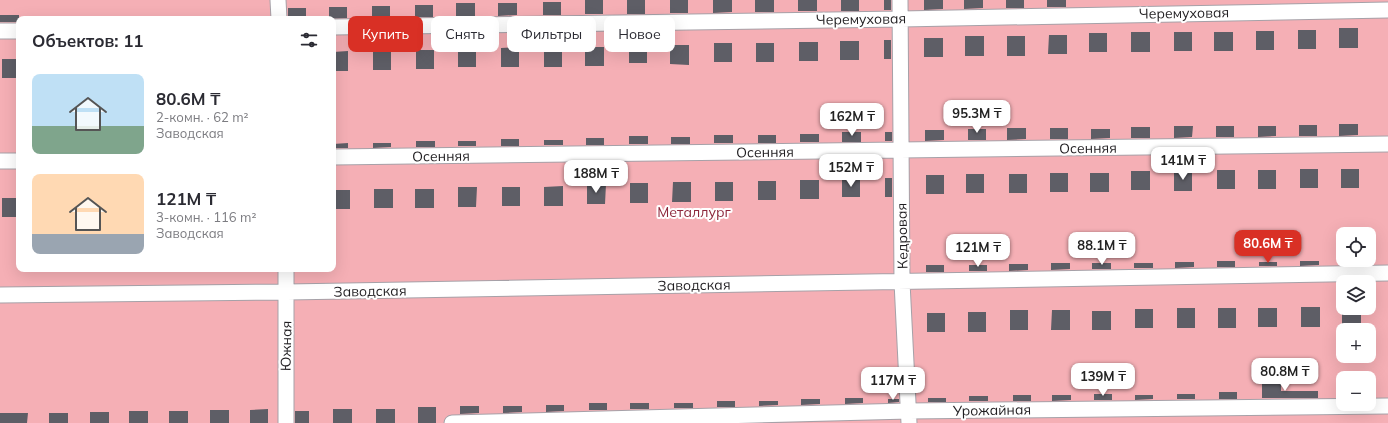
<!DOCTYPE html>
<html lang="ru">
<meta charset="utf-8">
<style>
body{margin:0;font-family:Mulish,sans-serif;background:#f2f2f3;color:#2b2b33;height:100vh;display:flex;flex-direction:column;font-size:15px;white-space:nowrap}
*{box-sizing:border-box;margin:0}
p{font-size:13px;color:#7c7c81}
.icon{flex:none;width:22px;height:22px;fill:none;stroke:currentColor;stroke-width:2;stroke-linecap:round;stroke-linejoin:round}
.map{position:relative;flex:1;overflow:hidden}
.side{position:absolute;left:16px;top:16px;width:320px;height:256px;display:flex;flex-direction:column;background:#fff;border-radius:8px;box-shadow:0 4px 16px #0002}
.side>*{flex:none}
.hud{position:absolute;left:348px;top:16px;width:380px;height:36px;display:flex;gap:8px}
.controls{position:absolute;left:1336px;top:227px;display:grid;gap:8px}
.controls a{display:grid;place-items:center;width:40px;height:40px;border-radius:8px;background:#fff;box-shadow:0 4px 16px #0002;font-size:20px}
.price{position:absolute;translate:-50% -34px;padding:0 9px;border-radius:8px;background:#fff;color:#222;font-size:13px;line-height:26px;filter:drop-shadow(0 1px 2px #0008)}
.price::after{content:'';position:absolute;left:50%;top:24px;width:12px;height:9px;margin-left:-6px;background:inherit;clip-path:polygon(0 0,100% 0,50% 100%)}
.price.on{background:#d93025;color:#fff}
ul{padding:0;list-style:none}
li{display:flex;align-items:center;gap:12px;height:100px;padding:0 16px}
li span{display:grid;place-items:center;flex:none;width:112px;height:80px;border-radius:8px;color:#555}
li>.icon{margin-inline-start:auto}
span .icon{width:48px;height:48px;fill:#fffc;stroke-width:1}
li b{font-size:17px}
h2{display:flex;justify-content:space-between;align-items:center;height:48px;padding:0 16px;font-size:17px}
.pill{padding:0 14px;border-radius:8px;background:#fff;box-shadow:0 4px 16px #0002;font-size:14px;line-height:36px}
.pill.on{background:#d93025;color:#fff}
.map>svg:first-child{display:block}
.green{fill:#f5afb5;fill-rule:evenodd}
.building{fill:#5e5e66}
.lines{fill:none;stroke-linecap:round;stroke-linejoin:round}
.street-casing{stroke:#a6a1a8;stroke-width:17}
.street{stroke:#fff;stroke-width:15}
.labels{text-anchor:middle;stroke-width:4;stroke-linejoin:round;paint-order:stroke}
.street-label{font-size:14px;fill:#201e21;stroke:#fff}
.park-label{font-size:14px;fill:#8d283c;stroke:#fff}
</style>
<div class="map">
<svg width="1388" height="423" viewBox="0 0 1388 423">
<rect width="100%" height="100%" fill="#fbf6fe"/>
<path class="green" d="M 0,0 L 1388,0 L 1388,423 L 0,423 ZM 19,19 L 333,19 L 333,269 L 19,269 ZM 1343,234 L 1369,234 L 1369,260 L 1343,260 ZM 1343,282 L 1369,282 L 1369,308 L 1343,308 ZM 1343,330 L 1369,330 L 1369,356 L 1343,356 ZM 1343,378 L 1369,378 L 1369,404 L 1343,404 Z"/>
<path class="building" d="M 585,0 L 603,0 L 603,14 L 585,14 Z
M 627,0 L 645,0 L 645,14 L 627,14 Z
M 670,0 L 688,0 L 688,13 L 670,13 Z
M 713,0 L 732,0 L 732,12 L 713,13 Z
M 755,0 L 774,0 L 774,12 L 755,12 Z
M 798,0 L 817,0 L 817,11 L 798,11 Z
M 841,0 L 859,0 L 859,11 L 841,11 Z
M 884,0 L 891,0 L 891,10 L 884,10 Z
M 924,0 L 943,0 L 943,9 L 924,10 Z
M 964,0 L 983,0 L 983,8 L 964,9 Z
M 1006,0 L 1024,0 L 1024,8 L 1006,8 Z
M 1047,0 L 1066,0 L 1066,7 L 1047,7 Z
M 543,2 L 561,2 L 561,15 L 543,15 Z
M 456,3 L 475,3 L 475,16 L 456,16 Z
M 498,3 L 517,3 L 517,15 L 498,16 Z
M 415,5 L 433,5 L 433,17 L 415,17 Z
M 372,6 L 390,6 L 390,17 L 372,17 Z
M 329,7 L 347,7 L 347,18 L 329,19 Z
M 288,8 L 306,8 L 306,19 L 288,19 Z
M 0,15 L 19,15 L 19,22 L 0,22 Z
M 1339,28 L 1358,28 L 1358,48 L 1339,48 Z
M 1298,30 L 1316,30 L 1316,49 L 1298,49 Z
M 1256,31 L 1274,31 L 1274,50 L 1256,50 Z
M 1131,32 L 1150,32 L 1150,52 L 1131,52 Z
M 1174,32 L 1192,32 L 1192,51 L 1174,51 Z
M 1214,32 L 1233,32 L 1233,51 L 1214,51 Z
M 1089,33 L 1107,33 L 1107,52 L 1089,52 Z
M 1049,35 L 1067,35 L 1067,54 L 1048,54 Z
M 965,36 L 984,36 L 984,56 L 965,56 Z
M 1007,36 L 1025,36 L 1025,56 L 1007,56 Z
M 924,38 L 943,38 L 943,57 L 924,57 Z
M 884,40 L 891,40 L 891,59 L 884,59 Z
M 840,41 L 859,41 L 859,60 L 840,60 Z
M 799,42 L 818,42 L 818,61 L 799,61 Z
M 714,43 L 732,43 L 732,62 L 714,62 Z
M 756,43 L 774,43 L 774,62 L 756,62 Z
M 629,44 L 647,44 L 647,63 L 629,63 Z
M 670,45 L 689,45 L 689,65 L 670,64 Z
M 519,47 L 519,67 L 501,67 L 501,48 Z
M 544,47 L 562,47 L 562,67 L 544,67 Z
M 585,47 L 604,47 L 604,66 L 585,66 Z
M 458,48 L 476,48 L 476,67 L 458,67 Z
M 416,50 L 434,50 L 434,69 L 416,69 Z
M 348,51 L 348,71 L 333,71 L 333,52 Z
M 373,51 L 391,51 L 391,70 L 373,70 Z
M 2,59 L 19,59 L 19,78 L 2,78 Z
M 1339,124 L 1358,124 L 1358,135 L 1339,136 Z
M 1299,125 L 1317,125 L 1317,136 L 1299,136 Z
M 1174,126 L 1193,126 L 1192,137 L 1174,138 Z
M 1216,126 L 1234,126 L 1234,137 L 1216,137 Z
M 1258,126 L 1276,126 L 1276,136 L 1258,137 Z
M 1131,127 L 1150,127 L 1150,138 L 1131,138 Z
M 1007,128 L 1026,128 L 1026,139 L 1007,140 Z
M 1050,128 L 1068,128 L 1068,139 L 1050,139 Z
M 968,129 L 986,129 L 986,140 L 968,140 Z
M 1091,129 L 1110,129 L 1110,138 L 1091,139 Z
M 925,130 L 944,130 L 944,140 L 925,141 Z
M 842,132 L 861,132 L 861,142 L 842,142 Z
M 885,132 L 892,132 L 892,141 L 885,141 Z
M 800,134 L 819,134 L 819,142 L 800,142 Z
M 714,135 L 733,135 L 733,143 L 714,143 Z
M 758,135 L 776,135 L 776,143 L 758,143 Z
M 629,136 L 648,136 L 648,144 L 629,144 Z
M 671,137 L 690,137 L 690,144 L 671,144 Z
M 586,138 L 604,138 L 604,145 L 586,145 Z
M 501,139 L 519,139 L 519,146 L 501,146 Z
M 544,140 L 563,140 L 563,145 L 544,145 Z
M 416,141 L 435,141 L 435,147 L 416,147 Z
M 458,141 L 476,141 L 476,146 L 458,146 Z
M 348,143 L 348,148 L 333,148 L 333,144 Z
M 373,143 L 391,143 L 391,147 L 373,148 Z
M 1300,169 L 1318,169 L 1318,188 L 1300,188 Z
M 1341,169 L 1359,169 L 1359,188 L 1341,188 Z
M 1217,170 L 1235,170 L 1235,189 L 1217,189 Z
M 1258,170 L 1276,170 L 1276,189 L 1258,189 Z
M 1131,171 L 1150,171 L 1150,190 L 1131,190 Z
M 1174,171 L 1192,171 L 1192,191 L 1174,191 Z
M 1050,173 L 1068,173 L 1068,192 L 1050,192 Z
M 1090,173 L 1109,173 L 1109,192 L 1090,192 Z
M 966,174 L 984,174 L 984,193 L 966,193 Z
M 1009,174 L 1027,174 L 1027,193 L 1009,193 Z
M 926,175 L 944,175 L 944,194 L 926,194 Z
M 842,178 L 860,178 L 860,197 L 842,197 Z
M 885,178 L 892,178 L 892,197 L 885,197 Z
M 800,180 L 819,180 L 819,199 L 800,199 Z
M 758,181 L 776,181 L 776,200 L 758,200 Z
M 673,182 L 691,182 L 691,202 L 672,202 Z
M 715,182 L 733,182 L 733,201 L 715,201 Z
M 630,183 L 648,183 L 648,203 L 630,203 Z
M 587,184 L 606,184 L 605,204 L 587,204 Z
M 563,186 L 563,206 L 544,206 L 544,187 Z
M 458,187 L 477,187 L 476,207 L 458,207 Z
M 502,187 L 520,187 L 520,206 L 502,206 Z
M 374,189 L 393,189 L 393,208 L 374,208 Z
M 415,189 L 434,189 L 434,208 L 415,208 Z
M 333,190 L 350,190 L 350,209 L 333,209 Z
M 2,198 L 19,198 L 19,217 L 2,217 Z
M 1340,260 L 1358,260 L 1358,265 L 1340,265 Z
M 1217,261 L 1235,261 L 1235,267 L 1217,267 Z
M 1300,261 L 1319,261 L 1319,265 L 1300,266 Z
M 1175,262 L 1194,262 L 1194,267 L 1175,268 Z
M 1259,262 L 1277,262 L 1277,266 L 1259,266 Z
M 1051,263 L 1070,263 L 1070,269 L 1051,270 Z
M 1092,263 L 1111,263 L 1111,269 L 1092,269 Z
M 1134,263 L 1153,263 L 1153,268 L 1134,268 Z
M 1009,264 L 1028,264 L 1028,270 L 1009,271 Z
M 926,265 L 944,265 L 944,272 L 926,272 Z
M 969,265 L 987,265 L 987,271 L 969,271 Z
M 1301,307 L 1320,307 L 1320,327 L 1301,327 Z
M 1177,308 L 1195,308 L 1195,328 L 1177,328 Z
M 1218,308 L 1236,308 L 1236,328 L 1218,328 Z
M 1258,308 L 1277,308 L 1277,327 L 1258,327 Z
M 1342,308 L 1361,308 L 1361,326 L 1342,326 Z
M 1135,309 L 1153,309 L 1153,328 L 1135,328 Z
M 1010,310 L 1028,310 L 1028,330 L 1010,330 Z
M 1052,310 L 1070,310 L 1070,330 L 1051,330 Z
M 1092,311 L 1111,311 L 1111,330 L 1092,330 Z
M 968,312 L 986,312 L 986,332 L 968,332 Z
M 927,313 L 945,313 L 945,332 L 927,332 Z
M 1262,383 L 1281,383 L 1281,391 L 1318,391 L 1318,398 L 1262,398 Z
M 1219,392 L 1237,392 L 1237,399 L 1219,399 Z
M 1094,394 L 1112,394 L 1112,400 L 1094,400 Z
M 1177,394 L 1195,394 L 1195,399 L 1177,399 Z
M 1013,395 L 1031,395 L 1031,401 L 1013,401 Z
M 1052,395 L 1071,395 L 1071,400 L 1052,401 Z
M 1135,395 L 1153,395 L 1153,399 L 1135,400 Z
M 969,396 L 988,396 L 988,401 L 969,401 Z
M 845,398 L 863,398 L 863,403 L 845,404 Z
M 928,398 L 946,398 L 946,402 L 928,402 Z
M 801,399 L 820,399 L 820,404 L 801,405 Z
M 888,399 L 899,399 L 899,402 L 888,403 Z
M 717,401 L 735,401 L 735,407 L 717,407 Z
M 759,401 L 778,401 L 778,405 L 759,406 Z
M 589,403 L 607,403 L 607,410 L 589,410 Z
M 630,403 L 649,403 L 649,409 L 630,409 Z
M 674,403 L 693,403 L 693,408 L 674,408 Z
M 546,405 L 564,405 L 564,411 L 546,412 Z
M 460,406 L 479,406 L 479,413 L 460,414 Z
M 503,406 L 522,406 L 522,412 L 503,413 Z
M 418,407 L 436,407 L 436,423 L 418,423 Z
M 268,409 L 268,423 L 250,423 L 250,410 Z
M 333,409 L 352,409 L 352,423 L 333,423 Z
M 376,409 L 395,409 L 395,423 L 376,423 Z
M 210,410 L 229,410 L 229,423 L 210,423 Z
M 129,411 L 148,411 L 148,423 L 129,423 Z
M 169,411 L 188,411 L 188,423 L 169,423 Z
M 295,411 L 309,411 L 309,423 L 295,423 Z
M 90,412 L 109,412 L 109,423 L 90,423 Z
M 0,413 L 28,413 L 27,423 L 0,423 Z
M 49,413 L 68,413 L 68,423 L 49,423 Z"/>
<g class="lines">
<defs>
<path id="street" d="M 278,0 L 279,19
M 900,0 L 902,282 L 909,423
M 333,27 L 901,19 L 1388,10
M 0,31 L 19,31
M 333,157 L 1388,144
M 0,161 L 19,161
M 0,295 L 287,292 L 1388,273
M 286,423 L 286,269
M 452,423 L 909,411 L 1388,406"/>
</defs>
<use href="#street" class="street-casing"/>
<use href="#street" class="street"/>
</g>
<g class="labels">
<g class="street-label">
<text transform="translate(1184 13) rotate(-1)" y="5">Черемуховая</text>
<text transform="translate(861 19) rotate(-1)" y="5">Черемуховая</text>
<text transform="translate(1088 148) rotate(-1)" y="5">Осенняя</text>
<text transform="translate(765 152) rotate(-1)" y="5">Осенняя</text>
<text transform="translate(441 156) rotate(-1)" y="5">Осенняя</text>
<text transform="translate(902 236) rotate(-91)" y="5">Кедровая</text>
<text transform="translate(694 285) rotate(-1)" y="5">Заводская</text>
<text transform="translate(370 291) rotate(-1)" y="5">Заводская</text>
<text transform="translate(286 346) rotate(-89)" y="5">Южная</text>
<text transform="translate(992 410) rotate(-1)" y="5">Урожайная</text>
</g>
<g class="park-label">
<text x="694" y="217">Металлург</text>
</g>
</g>
</svg>
<div class="controls">
<a><svg class="icon" aria-label="locate" viewBox="0 0 24 24"><circle cx="12" cy="12" r="6"/><path d="M12 2v4M12 18v4M2 12h4M18 12h4"/></svg></a>
<a><svg class="icon" aria-label="layers" viewBox="0 0 24 24"><path d="M12 4l9 5-9 5-9-5zM3 14l9 5 9-5"/></svg></a>
<a>+</a>
<a>−</a>
</div>
<b class="price" style="left:977px;top:134px">95.3M ₸</b>
<b class="price" style="left:852px;top:137px">162M ₸</b>
<b class="price" style="left:1183px;top:181px">141M ₸</b>
<b class="price" style="left:851px;top:188px">152M ₸</b>
<b class="price" style="left:596px;top:194px">188M ₸</b>
<b class="price on" style="left:1268px;top:264px">80.6M ₸</b>
<b class="price" style="left:1102px;top:266px">88.1M ₸</b>
<b class="price" style="left:978px;top:268px">121M ₸</b>
<b class="price" style="left:1285px;top:392px">80.8M ₸</b>
<b class="price" style="left:1103px;top:397px">139M ₸</b>
<b class="price" style="left:893px;top:401px">117M ₸</b>
<div class="hud">
<a class="pill on">Купить</a>
<a class="pill">Снять</a>
<a class="pill">Фильтры</a>
<a class="pill">Новое</a>
</div>
<section class="side">
<h2>Объектов: 11<svg class="icon" aria-label="filters" viewBox="0 0 24 24"><path d="M4 7h16M4 17h16"/><circle cx="9" cy="7" r="2"/><circle cx="15" cy="17" r="2"/></svg></h2>
<ul>
<li><span style="background:linear-gradient(#bfe0f5 65%,#7fa58c 0)"><svg class="icon" aria-label="home" viewBox="0 0 24 24"><path d="M3 11l9-7 9 7M6 9v11h12V9"/></svg></span><div><b>80.6M ₸</b><p>2-комн. · 62 m²</p><p>Заводская</p></div></li>
<li><span style="background:linear-gradient(#ffd9b3 75%,#9aa5b1 0)"><svg class="icon" aria-label="home" viewBox="0 0 24 24"><path d="M3 11l9-7 9 7M6 9v11h12V9"/></svg></span><div><b>121M ₸</b><p>3-комн. · 116 m²</p><p>Заводская</p></div></li>
</ul>
</section>
</div>
